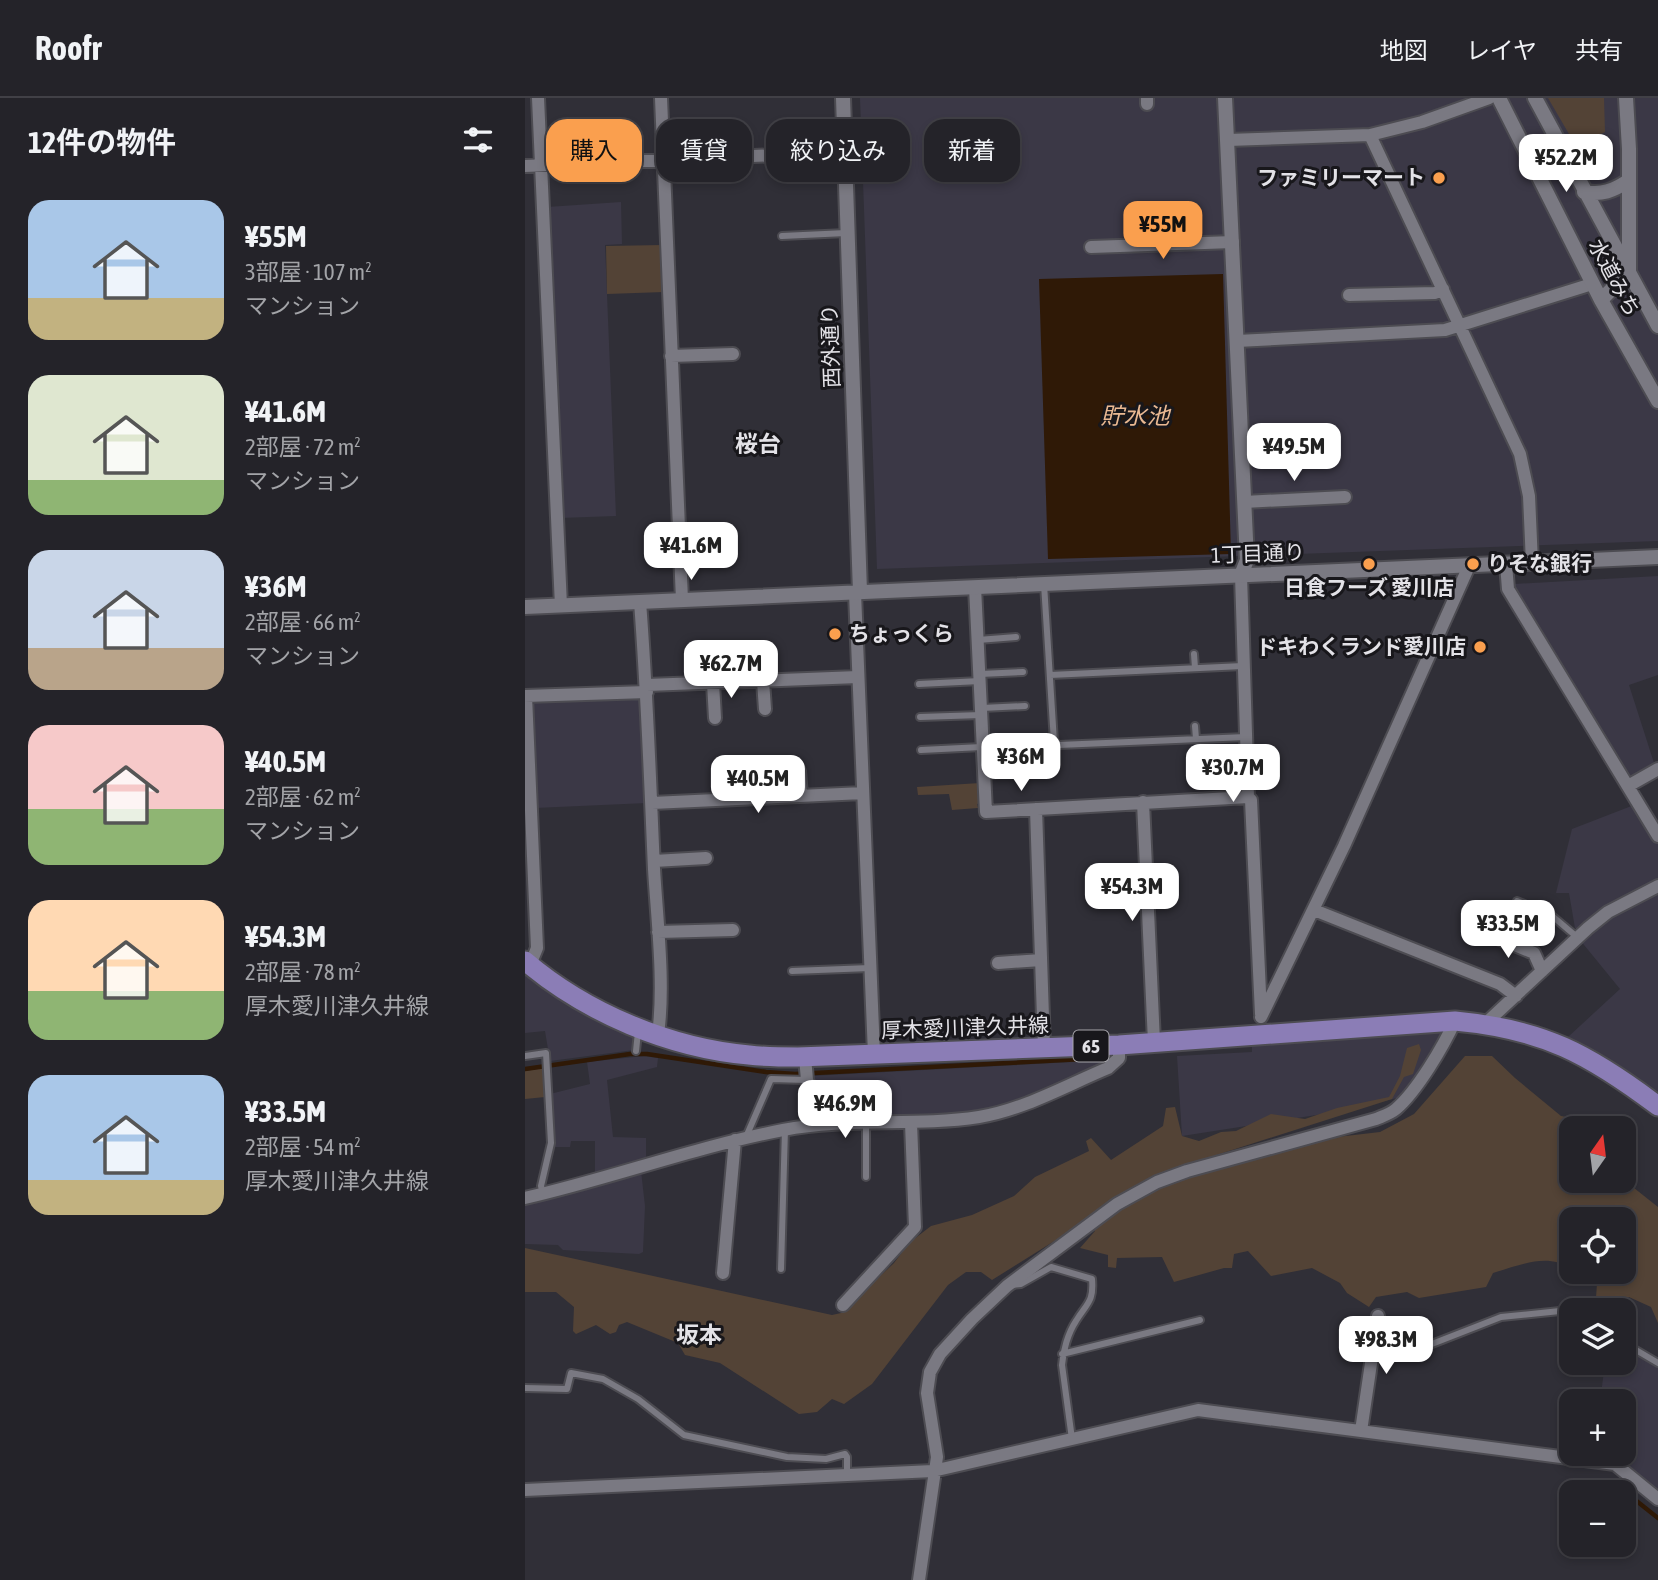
<!DOCTYPE html>
<html lang="ja">
<meta charset="utf-8">
<style>
body{margin:0;font-family:"Asap Condensed","Noto Sans JP",sans-serif;background:#302f35;color:#f1f3f6;height:100vh;display:flex;flex-direction:column;font-size:26px;white-space:nowrap}
*{box-sizing:border-box;margin:0}
p{font-size:23px;color:#a3a4a8}
.icon{flex:none;width:38px;height:38px;fill:none;stroke:currentColor;stroke-width:2;stroke-linecap:round;stroke-linejoin:round}
.map{position:relative;flex:1;overflow:hidden}
.panel{display:flex;flex-direction:column;background:#242329;width:525px}
.panel>*{flex:none}
.top-card{position:absolute;left:21px;top:21px;width:665px;height:63px;display:flex;gap:14px}
.needle{width:46px;rotate:14deg}
.buttons{position:absolute;left:1034px;top:1018px;display:grid;gap:14px}
.buttons a{display:grid;place-items:center;width:77px;height:77px;border-radius:14px;background:#242329;box-shadow:0 4px 10px #0003,0 0 0 2px #414046;font-size:35px}
.price{position:absolute;translate:-50% -60px;padding:0 16px;border-radius:14px;background:#fff;color:#222;font-size:23px;line-height:46px;filter:drop-shadow(0 2px 4px #0008)}
.price::after{content:'';position:absolute;left:50%;top:42px;width:21px;height:16px;margin-left:-10px;background:inherit;clip-path:polygon(0 0,100% 0,50% 100%)}
.price.selected{background:#fa9f4e;color:#111}
ul{padding:0;list-style:none}
li{display:flex;align-items:center;gap:21px;height:175px;padding:0 28px}
li span{display:grid;place-items:center;flex:none;width:196px;height:140px;border-radius:21px;color:#555}
li>.icon{margin-inline-start:auto}
span .icon{width:84px;height:84px;fill:#fffc;stroke-width:1}
li b{font-size:30px}
h2{display:flex;justify-content:space-between;align-items:center;height:84px;padding:0 28px;font-size:30px}
.pill{padding:0 24px;border-radius:21px;background:#242329;box-shadow:0 4px 10px #0003,0 0 0 2px #414046;font-size:24px;line-height:63px}
.pill.selected{background:#fa9f4e;color:#111}
header{display:flex;align-items:center;gap:42px;box-sizing:border-box;height:98px;padding:0 35px;background:#242329;border-bottom:2px solid #414046}
header strong{font-size:33px}
nav{display:flex;gap:38px;margin-inline-start:auto;font-size:24px}
main{display:flex;flex:1;min-height:0}
.map>svg:first-child{display:block}
.built{fill:#3b3846}
.green{fill:#534336}
.water{fill:#2f1906}
.lines{fill:none;stroke-linecap:round;stroke-linejoin:round}
.stream{stroke:#2f1906;stroke-width:4.5}
.service-casing{stroke:#4d4c52;stroke-width:10}
.minor-casing{stroke:#4d4c52;stroke-width:16}
.tertiary-casing{stroke:#4d4c52;stroke-width:18}
.primary-casing{stroke:#4d4c52;stroke-width:23}
.service{stroke:#7a7982;stroke-width:6}
.minor{stroke:#7a7982;stroke-width:12}
.tertiary{stroke:#7a7982;stroke-width:14}
.primary{stroke:#8b7db6;stroke-width:19}
.poi-dot{fill:#fa9f4e;stroke:#18171b;stroke-width:2.5}
.labels{text-anchor:middle;stroke-width:6;stroke-linejoin:round;paint-order:stroke}
.shield{fill:#18171b;stroke:#a6a5aa;stroke-width:2}
.shield-label{font-size:19px;font-weight:bold;fill:#e3e2e7}
.poi-label{font-size:21px;font-weight:bold;fill:#e3e2e7;stroke:#18171b;text-anchor:end}
.street-label{font-size:21px;fill:#e3e2e7;stroke:#18171b}
.water-label{font-size:23px;font-style:italic;fill:#eab992;stroke:#18171b}
.neighbourhood-label{font-size:23px;font-weight:bold;fill:#e3e2e7;stroke:#18171b}
</style>
<header>
<strong>Roofr</strong>
<nav><a>地図</a><a>レイヤ</a><a>共有</a></nav>
</header>
<main>
<section class="panel">
<h2>12件の物件<svg class="icon" aria-label="filters" viewBox="0 0 24 24"><path d="M4 7h16M4 17h16"/><circle cx="9" cy="7" r="2"/><circle cx="15" cy="17" r="2"/></svg></h2>
<ul>
<li><span style="background:linear-gradient(#a9c7e8 70%,#c2b280 0)"><svg class="icon" aria-label="home" viewBox="0 0 24 24"><path d="M3 11l9-7 9 7M6 9v11h12V9"/></svg></span><div><b>¥55M</b><p>3部屋 · 107 m²</p><p>マンション</p></div></li>
<li><span style="background:linear-gradient(#dfe7d0 75%,#8fb573 0)"><svg class="icon" aria-label="home" viewBox="0 0 24 24"><path d="M3 11l9-7 9 7M6 9v11h12V9"/></svg></span><div><b>¥41.6M</b><p>2部屋 · 72 m²</p><p>マンション</p></div></li>
<li><span style="background:linear-gradient(#c9d6e8 70%,#b9a48a 0)"><svg class="icon" aria-label="home" viewBox="0 0 24 24"><path d="M3 11l9-7 9 7M6 9v11h12V9"/></svg></span><div><b>¥36M</b><p>2部屋 · 66 m²</p><p>マンション</p></div></li>
<li><span style="background:linear-gradient(#f6c9c9 60%,#8fb573 0)"><svg class="icon" aria-label="home" viewBox="0 0 24 24"><path d="M3 11l9-7 9 7M6 9v11h12V9"/></svg></span><div><b>¥40.5M</b><p>2部屋 · 62 m²</p><p>マンション</p></div></li>
<li><span style="background:linear-gradient(#ffd9b3 65%,#8fb573 0)"><svg class="icon" aria-label="home" viewBox="0 0 24 24"><path d="M3 11l9-7 9 7M6 9v11h12V9"/></svg></span><div><b>¥54.3M</b><p>2部屋 · 78 m²</p><p>厚木愛川津久井線</p></div></li>
<li><span style="background:linear-gradient(#a9c7e8 75%,#c2b280 0)"><svg class="icon" aria-label="home" viewBox="0 0 24 24"><path d="M3 11l9-7 9 7M6 9v11h12V9"/></svg></span><div><b>¥33.5M</b><p>2部屋 · 54 m²</p><p>厚木愛川津久井線</p></div></li>
</ul>
</section>
<div class="map">
<svg width="1133" height="1482" viewBox="0 0 1133 1482">
<rect width="100%" height="100%" fill="#302f37"/>
<path class="built" d="M 335,0 L 1133,0 L 1133,443 L 352,471 Z
M 96,104 L 97,146 L 80,147 L 91,418 L 35,420 L 22,109 Z
M 1133,478 L 1133,577 L 1104,587 L 1130,668 L 1106,681 L 1102,680 L 988,489 L 989,486 Z
M 117,600 L 122,705 L 10,710 L 4,601 Z
M 1109,707 L 1133,746 L 1133,785 L 1054,830 L 1050,830 L 1044,795 L 1031,795 L 1047,731 Z
M 1133,792 L 1133,994 L 1104,979 L 1073,955 L 1043,939 L 1095,891 L 1055,842 L 1074,825 Z
M 0,874 L 109,936 L 109,952 L 25,963 L 20,933 L 0,935 Z
M 915,933 L 917,936 L 906,957 L 876,999 L 823,1012 L 657,1038 L 652,958 L 727,954 L 727,948 L 732,945 Z
M 119,958 L 133,960 L 132,969 L 82,982 L 88,1039 L 121,1040 L 121,1061 L 70,1076 L 70,1043 L 46,1043 L 45,1049 L 29,1049 L 25,996 L 65,986 L 62,964 Z
M 584,962 L 584,964 L 491,1005 L 449,1016 L 424,1019 L 302,1021 L 286,978 Z
M 116,1073 L 120,1108 L 118,1154 L 114,1156 L 38,1152 L 33,1147 L 0,1146 L 0,1105 Z
M 1099,1248 L 1133,1267 L 1133,1393 L 1088,1356 L 1099,1356 L 1099,1304 L 1075,1304 L 1080,1265 L 1099,1265 Z"/>
<path class="green" d="M 1023,0 L 1079,0 L 1080,34 L 1051,48 Z
M 138,147 L 139,194 L 82,196 L 81,148 Z
M 455,685 L 457,705 L 452,706 L 453,710 L 427,712 L 424,696 L 393,697 L 392,689 Z
M 894,946 L 896,952 L 888,976 L 879,979 L 867,1001 L 679,1061 L 680,1073 L 812,1039 L 855,1034 L 889,1016 L 940,958 L 967,958 L 990,980 L 1036,1018 L 1053,1021 L 1066,1031 L 1046,1031 L 1046,1083 L 1099,1082 L 1133,1109 L 1133,1225 L 1126,1209 L 1104,1199 L 1086,1208 L 1071,1200 L 1072,1185 L 1054,1174 L 1099,1174 L 1099,1122 L 1046,1122 L 1046,1170 C 1022,1155 994,1167 968,1175 L 961,1189 L 894,1200 L 882,1194 L 851,1199 L 844,1209 L 822,1195 L 815,1185 L 787,1170 L 746,1178 L 723,1153 L 709,1156 L 707,1170 L 699,1170 L 649,1184 L 637,1159 L 592,1160 L 591,1170 L 583,1169 L 583,1157 L 555,1150 L 570,1133 L 563,1122 L 467,1182 L 456,1174 L 441,1174 L 423,1187 L 347,1286 L 319,1306 L 307,1301 L 292,1314 L 274,1316 L 195,1265 L 160,1257 L 153,1245 L 102,1224 L 94,1227 L 91,1234 L 85,1236 L 71,1227 L 51,1236 L 48,1233 L 49,1209 L 31,1194 L 0,1194 L 0,1150 L 307,1217 L 316,1215 L 369,1165 L 384,1145 L 406,1128 L 447,1117 L 489,1098 L 510,1079 L 564,1053 L 561,1043 L 566,1040 L 586,1062 L 638,1028 L 641,1010 L 650,1009 L 657,1038 L 674,1043 L 696,1034 L 711,1033 L 746,1016 L 780,1021 L 812,1010 L 864,999 L 875,978 L 882,950 Z
M 19,970 L 20,999 L 0,1001 L 0,973 Z"/>
<path class="water" d="M 698,176 L 706,456 L 523,461 L 514,181 Z"/>
<g class="lines">
<path class="stream" d="M 0,971 L 105,956 L 122,956 L 241,974 L 270,976 L 578,960
M 1094,1389 L 1133,1420"/>
<defs>
<path id="service" d="M 257,138 L 321,135
M 519,486 L 529,644 L 534,647 L 721,639
M 453,542 L 491,539
M 669,556 L 670,570
M 455,576 L 498,574
M 525,577 L 718,568
M 394,586 L 455,583
M 457,610 L 500,608
M 395,619 L 456,617
M 670,628 L 671,641
M 458,643 L 503,640
M 396,652 L 457,649
M 459,677 L 504,674
M 992,803 L 1026,817 L 1052,839
M 267,873 L 345,870
M 111,953 L 113,934
M 0,958 L 21,955 L 26,1045 L 16,1088 L 18,1096
M 341,1025 L 341,1079
M 221,1039 L 246,981 L 282,982
M 256,1171 L 260,1031
M 487,1187 L 496,1186 L 526,1169 L 567,1181 C 569,1204 562,1205 551,1223 C 543,1235 538,1253 537,1267 L 547,1341
M 1099,1245 L 1133,1265
M 537,1256 L 675,1222
M 847,1260 L 894,1251 L 976,1219 L 1035,1213 L 1046,1218
M 0,1290 L 42,1291 L 46,1275 L 78,1281 L 113,1301 L 159,1337 L 262,1359 L 301,1361 L 320,1356 L 322,1359 L 322,1376"/>
<path id="minor" d="M 13,0 L 36,508
M 136,0 L 157,502
M 622,0 L 622,6
M 845,37 L 995,356 L 1004,398 L 1007,465
M 703,42 L 845,37 L 897,24 L 964,0
M 0,68 L 321,54
M 566,149 L 708,144
M 824,197 L 910,195 L 918,191
M 712,243 L 920,232 L 1067,186
M 146,258 L 208,256
M 719,404 L 820,399
M 981,466 L 983,491 L 1133,738
M 716,477 L 723,699 L 726,702 L 736,916
M 450,489 L 461,714 L 723,699
M 330,495 L 349,956
M 115,504 C 122,593 125,682 129,771 C 132,821 140,887 133,936
M 238,583 L 240,611
M 188,585 L 190,620
M 122,587 L 333,579
M 0,598 L 122,594
M 1,598 L 12,850 L 5,867
M 274,673 L 276,698
M 1103,688 L 1133,671
M 618,704 L 629,944
M 127,705 L 338,695
M 511,711 L 519,949
M 129,763 L 181,760
M 789,812 L 975,886 L 991,898
M 133,834 L 208,832
M 963,836 L 1009,855 L 1017,873
M 473,865 L 516,862
M 736,919 L 819,748 L 944,468
M 960,926 L 1063,830 L 1083,814 L 1133,788
M 280,959 L 282,982 L 300,1026
M 0,1100 C 87,1080 170,1049 258,1032 C 322,1019 389,1029 454,1019 C 498,1012 542,987 583,970 L 594,960 L 594,947
M 198,1175 L 210,1042
M 318,1207 L 390,1129 L 386,1025
M 836,1333 L 853,1218
M 0,1392 L 408,1373 L 673,1312 L 1090,1366 L 1133,1401
M 394,1482 L 412,1359 L 402,1295 L 405,1274 L 415,1256 L 447,1221 L 482,1188 L 592,1106 L 632,1084 L 662,1073 L 851,1021 C 858,1018 865,1016 871,1011 C 892,993 918,949 930,923"/>
<path id="tertiary" d="M 318,0 L 335,494
M 700,0 L 722,462 L 716,477
M 974,0 L 1076,202 L 1133,303
M 1010,0 L 1133,228
M 1101,0 L 1104,51 L 1104,172
M 1059,94 C 1077,97 1088,93 1103,83
M 1076,202 L 1104,174
M 0,509 L 1133,459"/>
<path id="primary" d="M 0,863 C 61,915 145,950 224,957 C 240,959 257,959 273,959 L 594,947 L 930,923 C 1018,931 1064,956 1133,1008"/>
</defs>
<use href="#service" class="service-casing"/>
<use href="#minor" class="minor-casing"/>
<use href="#tertiary" class="tertiary-casing"/>
<use href="#primary" class="primary-casing"/>
<use href="#service" class="service"/>
<use href="#minor" class="minor"/>
<use href="#tertiary" class="tertiary"/>
<use href="#primary" class="primary"/>
</g>
<g class="poi-dot">
<circle cx="914" cy="80" r="7"/>
<circle cx="844" cy="466" r="7"/>
<circle cx="948" cy="466" r="7"/>
<circle cx="310" cy="536" r="7"/>
<circle cx="955" cy="549" r="7"/>
</g>
<g class="labels">
<rect class="shield" x="548.5" y="932.5" width="35" height="31" rx="5"/>
<g class="shield-label">
<text x="566" y="955">65</text>
</g>
<g class="poi-label">
<text x="900" y="87">ファミリーマート</text>
<text x="962" y="473" text-anchor="start">りそな銀行</text>
<text x="844" y="497" text-anchor="middle">日食フーズ 愛川店</text>
<text x="324" y="543" text-anchor="start">ちょっくら</text>
<text x="941" y="556">ドキわくランド愛川店</text>
</g>
<g class="street-label">
<text transform="translate(1089 180) rotate(62)" y="7">水道みち</text>
<text transform="translate(306 248) rotate(-92)" y="7">西外通り</text>
<text transform="translate(733 456) rotate(-2)" y="7">1丁目通り</text>
<text transform="translate(440 930) rotate(-2)" y="7">厚木愛川津久井線</text>
</g>
<g class="water-label">
<text x="610" y="326">貯水池</text>
</g>
<g class="neighbourhood-label">
<text x="233" y="354">桜台</text>
<text x="174" y="1245">坂本</text>
</g>
</g>
</svg>
<div class="buttons">
<a><svg class="needle" viewBox="-14 -14 28 28"><path d="M0-13l5 13h-10z" fill="#e53935"/><path d="M0 13l5-13h-10z" fill="#a3a4a8"/></svg></a>
<a><svg class="icon" aria-label="locate" viewBox="0 0 24 24"><circle cx="12" cy="12" r="6"/><path d="M12 2v4M12 18v4M2 12h4M18 12h4"/></svg></a>
<a><svg class="icon" aria-label="layers" viewBox="0 0 24 24"><path d="M12 4l9 5-9 5-9-5zM3 14l9 5 9-5"/></svg></a>
<a>+</a>
<a>−</a>
</div>
<b class="price" style="left:1041px;top:96px">¥52.2M</b>
<b class="price selected" style="left:638px;top:163px">¥55M</b>
<b class="price" style="left:769px;top:385px">¥49.5M</b>
<b class="price" style="left:166px;top:484px">¥41.6M</b>
<b class="price" style="left:206px;top:602px">¥62.7M</b>
<b class="price" style="left:496px;top:695px">¥36M</b>
<b class="price" style="left:708px;top:706px">¥30.7M</b>
<b class="price" style="left:233px;top:717px">¥40.5M</b>
<b class="price" style="left:607px;top:825px">¥54.3M</b>
<b class="price" style="left:983px;top:862px">¥33.5M</b>
<b class="price" style="left:320px;top:1042px">¥46.9M</b>
<b class="price" style="left:861px;top:1278px">¥98.3M</b>
<div class="top-card">
<a class="pill selected">購入</a>
<a class="pill">賃貸</a>
<a class="pill">絞り込み</a>
<a class="pill">新着</a>
</div>
</div>
</main>
